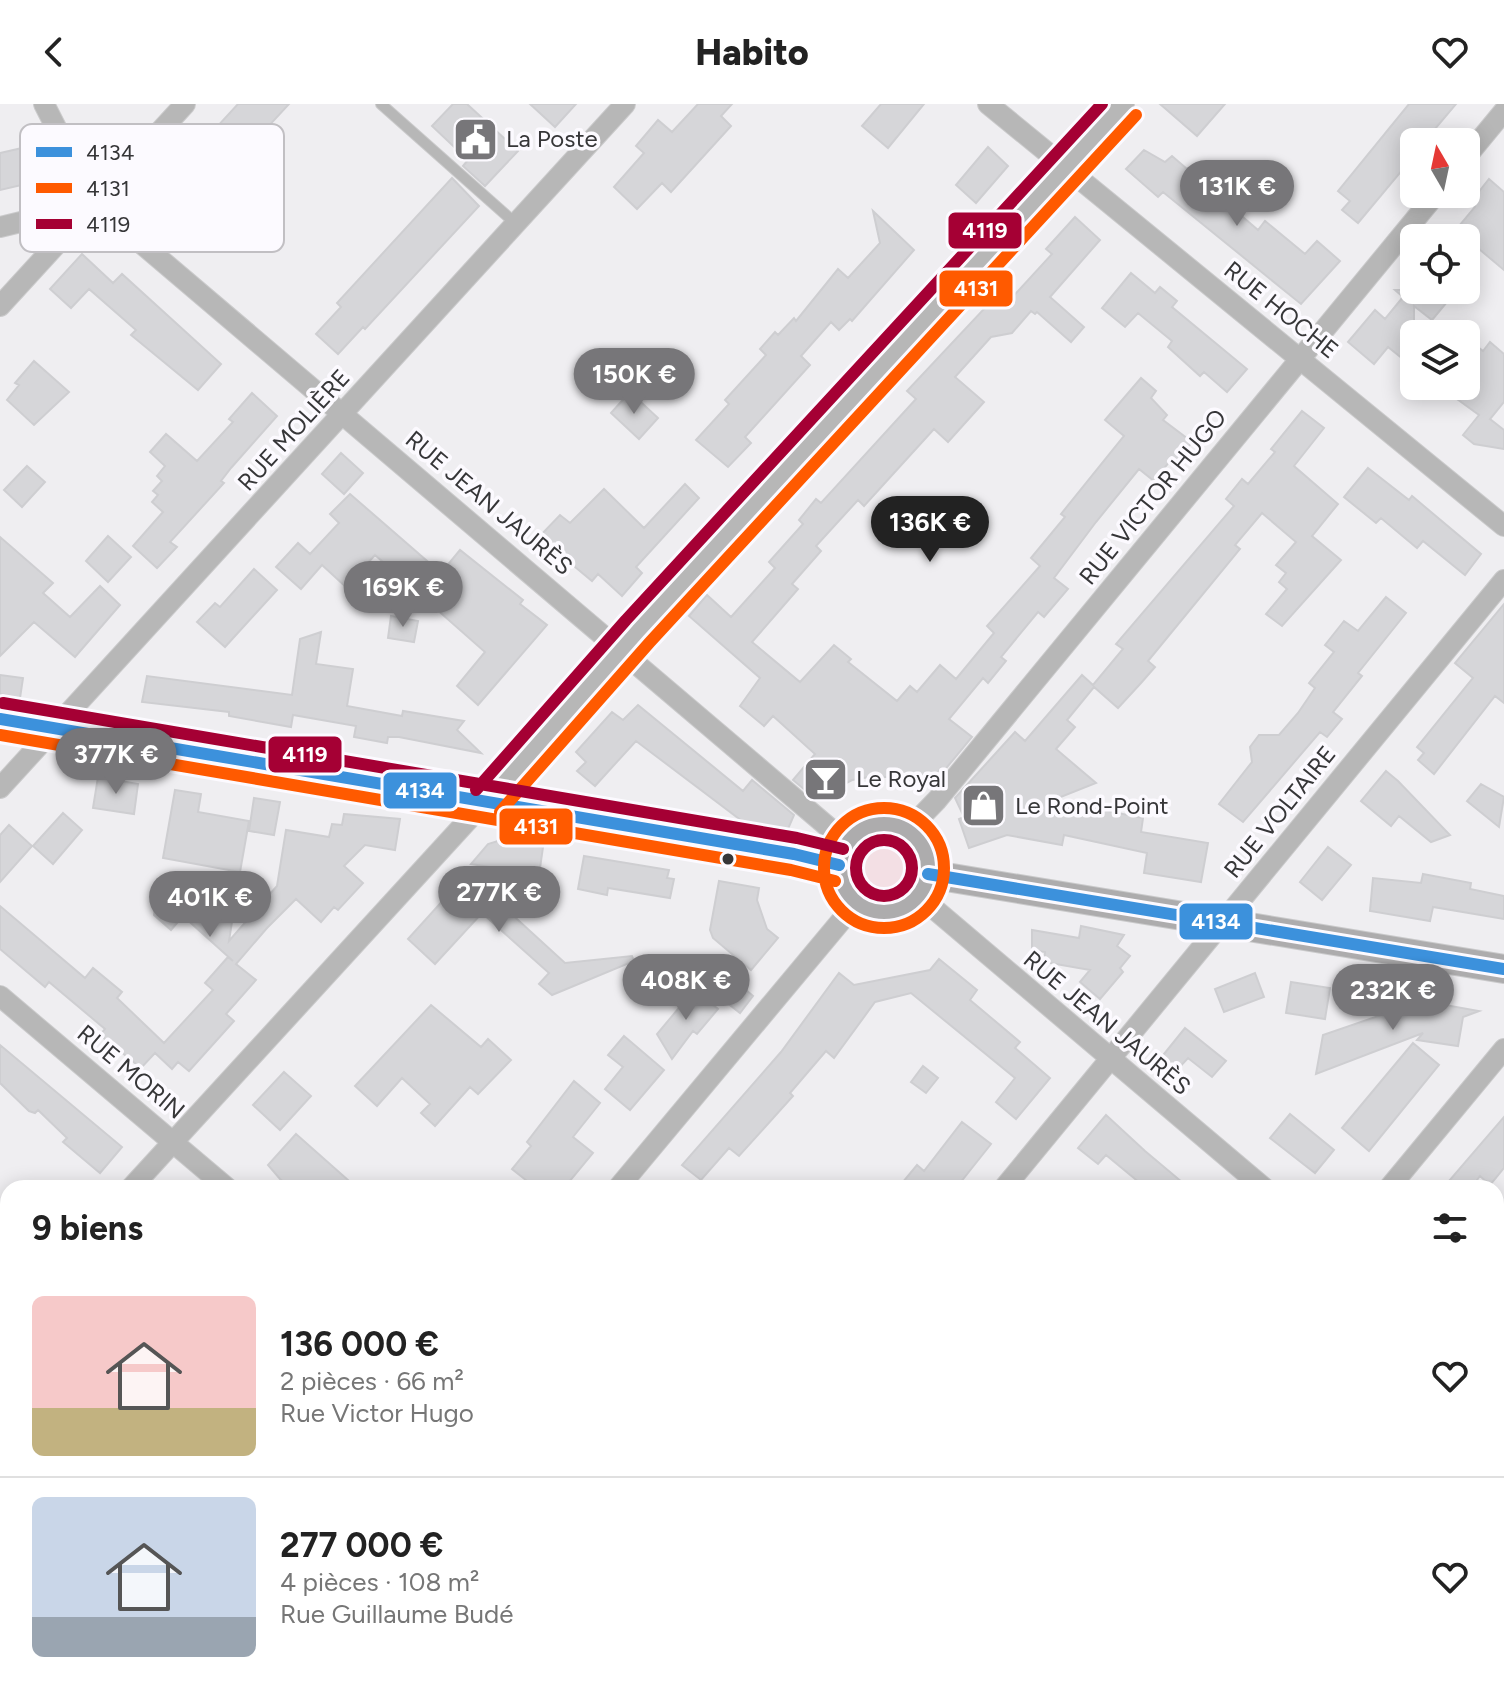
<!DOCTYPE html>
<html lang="fr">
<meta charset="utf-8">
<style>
body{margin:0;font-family:Figtree,sans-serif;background:#f2f2f2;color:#222;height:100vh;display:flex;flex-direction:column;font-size:30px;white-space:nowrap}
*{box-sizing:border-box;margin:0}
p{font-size:26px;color:#767676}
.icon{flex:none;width:44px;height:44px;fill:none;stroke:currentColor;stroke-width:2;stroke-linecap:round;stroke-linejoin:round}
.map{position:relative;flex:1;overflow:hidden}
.details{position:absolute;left:0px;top:1076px;width:1504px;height:512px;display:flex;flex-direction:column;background:#fff;border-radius:24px 24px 0 0;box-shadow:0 4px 20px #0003}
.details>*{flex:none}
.needle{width:52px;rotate:351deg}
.buttons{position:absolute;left:1400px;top:24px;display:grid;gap:16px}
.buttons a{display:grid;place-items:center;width:80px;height:80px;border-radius:12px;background:#fff;box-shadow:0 4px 20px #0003;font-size:40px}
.price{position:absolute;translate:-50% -68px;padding:0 18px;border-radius:28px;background:#777679;color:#fff;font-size:26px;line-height:52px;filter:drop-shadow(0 2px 4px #0008)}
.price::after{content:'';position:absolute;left:50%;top:48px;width:24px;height:18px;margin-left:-12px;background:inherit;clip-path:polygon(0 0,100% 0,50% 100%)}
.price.active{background:#222;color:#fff}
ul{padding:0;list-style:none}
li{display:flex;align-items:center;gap:24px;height:200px;padding:0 32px}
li+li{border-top:2px solid #e0e0e0}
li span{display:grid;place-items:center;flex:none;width:224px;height:160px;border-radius:12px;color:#555}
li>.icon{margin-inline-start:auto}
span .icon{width:96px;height:96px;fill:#fffc;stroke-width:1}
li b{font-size:34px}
h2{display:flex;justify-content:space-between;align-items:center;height:96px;padding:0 32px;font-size:34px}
header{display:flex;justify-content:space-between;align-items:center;height:104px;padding:0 32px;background:#fff;font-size:36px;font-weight:800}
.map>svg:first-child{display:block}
.green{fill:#f3dfe4}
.building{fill:#d6d6d9;stroke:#ceced1;stroke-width:2}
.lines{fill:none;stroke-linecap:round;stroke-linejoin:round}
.lane-casing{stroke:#cacacb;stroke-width:12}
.street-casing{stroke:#cacacb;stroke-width:22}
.secondary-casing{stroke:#cacacb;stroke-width:30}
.lane{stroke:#b7b7b7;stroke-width:10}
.street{stroke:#b7b7b7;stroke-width:20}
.secondary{stroke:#adacad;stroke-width:28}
.bus-1-casing{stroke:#fcfaff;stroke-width:18}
.bus-2-casing{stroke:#fcfaff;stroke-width:18}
.bus-3-casing{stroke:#fcfaff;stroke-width:18}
.bus-1{stroke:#3c91dc;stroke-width:12}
.bus-2{stroke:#ff5a00;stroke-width:12}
.bus-3{stroke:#a50034;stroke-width:12}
.bus-dot{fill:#363638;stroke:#fcfaff;stroke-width:3}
.labels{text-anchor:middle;stroke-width:7;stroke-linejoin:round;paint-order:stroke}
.poi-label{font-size:24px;fill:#363638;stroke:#fcfaff;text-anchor:start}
.street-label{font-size:24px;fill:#363638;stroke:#fcfaff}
.key{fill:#fcfaff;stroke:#c1bfc3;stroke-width:2}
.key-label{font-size:22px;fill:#363638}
.line-badge{stroke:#fcfaff;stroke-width:3}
.badge-label{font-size:22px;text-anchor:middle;font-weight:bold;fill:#fff}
</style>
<header><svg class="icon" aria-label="back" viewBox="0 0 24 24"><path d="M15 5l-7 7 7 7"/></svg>Habito<svg class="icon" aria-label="heart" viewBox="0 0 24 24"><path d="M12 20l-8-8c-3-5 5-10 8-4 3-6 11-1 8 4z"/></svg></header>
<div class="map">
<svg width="1504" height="1588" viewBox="0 0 1504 1588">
<rect width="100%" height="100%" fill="#efeef1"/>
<path class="green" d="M856 764a28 28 0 1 1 56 0a28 28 0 1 1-56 0Z"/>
<path class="building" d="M 238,0 L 289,0 L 167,132 L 149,115 L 158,107 L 148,98 Z
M 453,0 L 467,0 L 518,47 L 485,82 L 463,62 L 468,56 L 432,22 Z
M 530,0 L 576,0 L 555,23 Z
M 698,0 L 732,0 L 721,12 L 731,22 L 671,88 L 662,79 L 637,105 L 614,83 L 644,49 L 636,42 L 658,16 L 672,28 Z
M 881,0 L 924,0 L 888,44 L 862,22 Z
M 1160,0 L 1225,0 L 1197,32 Z
M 1409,0 L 1456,0 L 1424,38 L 1414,38 L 1414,52 L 1358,119 L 1342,106 L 1350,97 L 1338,87 Z
M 988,43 L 1008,62 L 976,99 L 956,81 Z
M 22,44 L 30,79 L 0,86 L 0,49 Z
M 1144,46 L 1165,58 L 1172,52 L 1258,126 L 1265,117 L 1305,150 L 1317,137 L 1340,157 L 1301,200 L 1163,88 L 1158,93 L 1126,65 Z
M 452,74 L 479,102 L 365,225 L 363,223 L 338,250 L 316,230 L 341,203 L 337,199 Z
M 1489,75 L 1504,88 L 1504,166 L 1466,134 L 1449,134 L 1475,103 L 1470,99 Z
M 873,107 L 914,146 L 852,217 L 850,215 L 839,226 L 831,218 L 801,252 L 810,261 L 745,333 L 751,339 L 728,363 L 696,336 L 729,300 L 725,296 L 766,251 L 760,245 L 775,228 L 778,231 L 794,214 L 796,217 L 838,165 L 848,174 L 880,139 Z
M 1075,113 L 1100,136 L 1050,193 L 1084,223 L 1071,238 L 1037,208 L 1035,210 L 1031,207 L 1012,229 L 991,233 L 955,273 L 984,298 L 948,338 L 934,325 L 864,402 L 858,396 L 816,442 L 821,447 L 792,480 L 798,485 L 752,538 L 800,578 L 834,541 L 851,555 L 848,558 L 897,597 L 910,582 L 917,588 L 940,561 L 956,575 L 994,529 L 987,522 L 1040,462 L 1031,454 L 1065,413 L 1061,410 L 1124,332 L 1105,316 L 1141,274 L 1156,287 L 1151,294 L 1167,311 L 1163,316 L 1192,338 L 1174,361 L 1170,357 L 1154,377 L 1139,365 L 1096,418 L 1054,474 L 1068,485 L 1044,513 L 1038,508 L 1001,553 L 1006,557 L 988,579 L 983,574 L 949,615 L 972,633 L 943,668 L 941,664 L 926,683 L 917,676 L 875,672 L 852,676 L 824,691 L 809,679 L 805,686 L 793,676 L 815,650 L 773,612 L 764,622 L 740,602 L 760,574 L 689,512 L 707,491 L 731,513 L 775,464 L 769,458 L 803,420 L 799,416 L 816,395 L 821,399 L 916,295 L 907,287 L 997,191 L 1007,199 L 1052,150 L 1046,145 Z
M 82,150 L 113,179 L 122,170 L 221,260 L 198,286 L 131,231 L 136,226 L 89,185 L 71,204 L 50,185 Z
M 1131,169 L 1155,189 L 1160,183 L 1177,197 L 1172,203 L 1247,265 L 1227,288 L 1204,268 L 1200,272 L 1168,243 L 1172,237 L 1138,209 L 1125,223 L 1102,204 Z
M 1414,179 L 1414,186 L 1457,186 L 1432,216 L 1414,202 L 1414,264 L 1388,243 L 1374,260 L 1348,238 L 1375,206 L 1385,215 L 1403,193 L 1395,186 L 1409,186 Z
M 1490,238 L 1504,250 L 1504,298 L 1490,315 L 1504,326 L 1504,345 L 1474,340 L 1463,331 L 1479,311 L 1439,282 L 1466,282 L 1466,260 L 1479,244 L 1483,247 Z
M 34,257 L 69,288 L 34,321 L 7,296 L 19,281 L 15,279 Z
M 630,288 L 658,314 L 639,335 L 611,309 Z
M 252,289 L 277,312 L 231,364 L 221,377 L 224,379 L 170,438 L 177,443 L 157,464 L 133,442 L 163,408 L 152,398 L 158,391 L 153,387 L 162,377 L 157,372 L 165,362 L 150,348 L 166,330 L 197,357 L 233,318 L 229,315 Z
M 1302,307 L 1324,324 L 1294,362 L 1338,400 L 1312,432 L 1341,456 L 1282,522 L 1266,510 L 1287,485 L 1279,478 L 1286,469 L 1276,461 L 1296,438 L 1262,409 L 1235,441 L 1240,445 L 1148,557 L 1155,563 L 1141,579 L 1118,604 L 1094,583 L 1067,616 L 1075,623 L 1056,645 L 1096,679 L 1053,696 L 1143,714 L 1141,728 L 1208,739 L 1201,778 L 1144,769 L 1147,749 L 1064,731 L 1062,741 L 1007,731 L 969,744 L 959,715 L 964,713 L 955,694 L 1015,628 L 1025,637 L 1082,571 L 1093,581 L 1123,545 L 1116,540 L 1234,402 L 1226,395 L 1242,375 L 1248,380 L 1275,348 L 1271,345 Z
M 341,349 L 363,369 L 344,390 L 322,370 Z
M 27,362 L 45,378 L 22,403 L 4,386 Z
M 1368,364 L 1409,396 L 1412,392 L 1481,450 L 1465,471 L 1423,437 L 1417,444 L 1381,414 L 1376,419 L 1344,393 Z
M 685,380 L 699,394 L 636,463 L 642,469 L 622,492 L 598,470 L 592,477 L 539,433 L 560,411 L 570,419 L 604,385 L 644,424 Z
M 350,390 L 441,469 L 460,446 L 523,496 L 520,500 L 547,521 L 478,601 L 457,582 L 485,548 L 375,451 L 346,483 L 322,461 L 301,485 L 276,463 L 298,439 L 310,450 L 339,419 L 330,410 Z
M 108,432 L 131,453 L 108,478 L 86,457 Z
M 0,433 L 53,479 L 43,489 L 70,513 L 100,482 L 120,501 L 75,553 L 34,518 L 0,552 Z
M 254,465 L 277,486 L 225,543 L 197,518 L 215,499 L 220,503 Z
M 1386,493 L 1406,509 L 1358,569 L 1362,572 L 1333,608 L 1342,615 L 1327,633 L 1320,628 L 1243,718 L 1219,700 L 1252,658 L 1250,643 L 1259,631 L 1279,631 L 1298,609 L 1315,584 L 1309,579 L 1334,548 L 1325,541 L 1344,517 L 1358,527 Z
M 1504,500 L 1504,599 L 1495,592 L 1434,670 L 1418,656 L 1424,649 L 1417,643 L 1473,574 L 1455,559 Z
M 391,512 L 418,517 L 414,538 L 388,534 Z
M 321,528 L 316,560 L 353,565 L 347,602 L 402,612 L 403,607 L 464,617 L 457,626 L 481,649 L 399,633 L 388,633 L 387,639 L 354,633 L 356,622 L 293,611 L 291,623 L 229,612 L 229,608 L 142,598 L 147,572 L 292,591 L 300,535 Z
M 0,571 L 23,574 L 20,594 L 0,590 Z
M 638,601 L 743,687 L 752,676 L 794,711 L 788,725 L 742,717 L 636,637 L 595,682 L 577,667 L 586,658 L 576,648 L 612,608 L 623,616 Z
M 1386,667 L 1398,677 L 1450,731 L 1431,738 L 1399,712 L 1391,722 L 1361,697 Z
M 98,673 L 138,680 L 134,710 L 93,704 Z
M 1481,680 L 1504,693 L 1499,723 L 1467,697 Z
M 175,686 L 201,690 L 198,708 L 249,717 L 240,768 L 163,754 Z
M 254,694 L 280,698 L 274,731 L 249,727 Z
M 63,709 L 82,726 L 53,760 L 33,742 Z
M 344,710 L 400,715 L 395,746 L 365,741 L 344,762 L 363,779 L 338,806 L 334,803 L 321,818 L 296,795 L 267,824 L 236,860 L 256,876 L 226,910 L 234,917 L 189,967 L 178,958 L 172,965 L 155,949 L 141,964 L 100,931 L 105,925 L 49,878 L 45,883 L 0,845 L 0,802 L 85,874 L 93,864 L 122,888 L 117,894 L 164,939 L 213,886 L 205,879 L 228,853 L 233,857 L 183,812 L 171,826 L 154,811 L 158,783 L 238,779 L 229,837 L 277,782 L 286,726 L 329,733 L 332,720 L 342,721 Z
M 9,721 L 32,742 L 0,778 L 0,731 Z
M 501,736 L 543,743 L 539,771 L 471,760 L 488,740 Z
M 1328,743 L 1351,761 L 1322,796 L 1300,778 Z
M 584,752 L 669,766 L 667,774 L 674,775 L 670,794 L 608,784 L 607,791 L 578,785 Z
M 461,764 L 565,859 L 632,852 L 634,857 L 552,891 L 539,880 L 549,869 L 482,809 L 435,860 L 408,835 L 447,792 L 441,786 Z
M 1423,770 L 1471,779 L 1470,785 L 1504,792 L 1504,815 L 1433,803 L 1430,817 L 1370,807 L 1373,774 L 1421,779 Z
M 719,777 L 759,784 L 757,796 L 767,825 L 778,834 L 751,866 L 713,834 L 710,826 Z
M 1081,822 L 1124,831 L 1117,842 L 1130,852 L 1120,864 L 1123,868 L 1100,895 L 1080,878 L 1090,866 L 1044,858 L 1045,848 L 1032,846 L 1032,826 L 1079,834 Z
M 939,855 L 977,886 L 970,896 L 1020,938 L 1015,944 L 1050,974 L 1016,1015 L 996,998 L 1015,974 L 911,889 L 875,898 L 834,954 L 826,947 L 790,989 L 793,992 L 739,1052 L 729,1044 L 701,1076 L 682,1061 L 781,948 L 839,869 L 854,881 L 930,866 Z
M 1255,869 L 1264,893 L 1224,908 L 1215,885 Z
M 735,877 L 753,892 L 740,909 L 721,894 Z
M 1291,878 L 1330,884 L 1325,915 L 1286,909 Z
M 694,886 L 718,905 L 697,930 L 693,927 L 672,955 L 657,930 Z
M 1417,896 L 1479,907 L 1463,913 L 1458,942 L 1417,936 L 1423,929 L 1316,970 L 1323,931 L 1393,907 L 1394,901 L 1416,904 Z
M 431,901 L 481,943 L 488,935 L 511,956 L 478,990 L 470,983 L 435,1022 L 421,1009 L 430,1000 L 402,974 L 377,1002 L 355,982 Z
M 1185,924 L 1226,957 L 1212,973 L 1188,954 L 1175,968 L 1160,955 Z
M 624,932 L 664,966 L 630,1006 L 605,985 L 623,963 L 608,951 Z
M 1413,939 L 1439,961 L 1369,1047 L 1342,1024 Z
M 0,941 L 122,1043 L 100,1069 L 63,1038 L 67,1034 L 38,1006 L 35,1009 L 29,1007 L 0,979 Z
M 923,962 L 938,974 L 926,989 L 911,978 Z
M 284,968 L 311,992 L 280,1026 L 253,1001 Z
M 574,977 L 600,999 L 573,1033 L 593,1049 L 564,1084 L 536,1084 L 512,1065 L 531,1042 L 527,1038 Z
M 1290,1010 L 1334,1046 L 1315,1069 L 1270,1034 Z
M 1106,1011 L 1145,1047 L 1189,1084 L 1146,1084 L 1106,1051 L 1098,1060 L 1078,1044 Z
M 1504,1013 L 1504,1064 L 1490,1081 L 1480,1072 L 1471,1084 L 1443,1084 Z
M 962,1018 L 991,1040 L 956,1084 L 898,1084 L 917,1061 L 924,1067 Z
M 296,1030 L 357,1084 L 291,1084 L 280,1075 L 268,1061 Z"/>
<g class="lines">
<defs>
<path id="lane" d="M 381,0 L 515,119"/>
<path id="street" d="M 44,0 L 95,100 L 847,739
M 988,0 L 1504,422
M 1466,53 L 1504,7
M 0,123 L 95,100
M 0,202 L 185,0
M 0,684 L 625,0
M 908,726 L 937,696 L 1436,90
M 919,792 L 1264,1084
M 0,892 L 227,1084
M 131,1084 L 1124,0
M 618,1084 L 856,799
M 1004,1084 L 1504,476
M 1389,1084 L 1504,945
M 0,1229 L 8,1220
M 1496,1281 L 1504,1287
M 1496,1387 L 1504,1377
M 803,1580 L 812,1588
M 204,1588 L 210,1580
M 592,1588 L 598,1580
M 975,1588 L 982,1580
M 1331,1588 L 1338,1580"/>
<path id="secondary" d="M 0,615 L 794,750 L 839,761
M840 764a44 44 0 1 1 88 0a44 44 0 1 1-88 0Z
M 928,770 L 1504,865"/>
</defs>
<use href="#lane" class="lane-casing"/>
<use href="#street" class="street-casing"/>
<use href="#secondary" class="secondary-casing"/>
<use href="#lane" class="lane"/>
<use href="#street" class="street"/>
<use href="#secondary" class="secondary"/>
<defs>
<path id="bus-1" d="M 0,615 L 794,750 L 839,761
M 928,770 L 1504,865"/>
<path id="bus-2" d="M 0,631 L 791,766 L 835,777
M824 764a60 60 0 1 1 120 0a60 60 0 1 1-120 0Z
M 500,708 L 650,538 L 1136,11"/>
<path id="bus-3" d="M 3,599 L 797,734 L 843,745
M 476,686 L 626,516 L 1102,0
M856 764a28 28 0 1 1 56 0a28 28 0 1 1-56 0Z"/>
</defs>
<use href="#bus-1" class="bus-1-casing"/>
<use href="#bus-2" class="bus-2-casing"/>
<use href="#bus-3" class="bus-3-casing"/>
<use href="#bus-1" class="bus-1"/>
<use href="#bus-2" class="bus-2"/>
<use href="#bus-3" class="bus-3"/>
</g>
<defs>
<symbol id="civic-square" viewBox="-11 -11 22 22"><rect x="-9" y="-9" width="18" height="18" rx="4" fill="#777679" stroke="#fcfaff"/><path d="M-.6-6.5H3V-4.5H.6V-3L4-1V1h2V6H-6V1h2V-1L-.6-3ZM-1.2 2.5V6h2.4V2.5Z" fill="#fff"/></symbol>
<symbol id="bar-square" viewBox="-11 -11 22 22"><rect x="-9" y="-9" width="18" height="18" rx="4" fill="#777679" stroke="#fcfaff"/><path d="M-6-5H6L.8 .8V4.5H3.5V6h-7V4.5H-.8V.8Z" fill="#fff"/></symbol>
<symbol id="shop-square" viewBox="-11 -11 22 22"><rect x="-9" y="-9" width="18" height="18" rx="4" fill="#777679" stroke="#fcfaff"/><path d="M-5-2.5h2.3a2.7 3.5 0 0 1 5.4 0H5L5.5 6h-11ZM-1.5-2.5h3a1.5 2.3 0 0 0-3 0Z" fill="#fff"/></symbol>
</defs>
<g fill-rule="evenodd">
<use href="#civic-square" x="450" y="10" width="51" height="51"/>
<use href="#bar-square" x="800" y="650" width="51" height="51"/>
<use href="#shop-square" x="958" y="676" width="51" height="51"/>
</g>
<circle class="bus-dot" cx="728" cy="755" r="7"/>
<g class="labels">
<g class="poi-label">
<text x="506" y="43">La Poste</text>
<text x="856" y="683">Le Royal</text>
<text x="1015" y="710">Le Rond-Point</text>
</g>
<g class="street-label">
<text transform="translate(1281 206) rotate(39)" y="8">RUE HOCHE</text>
<text transform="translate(294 326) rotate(-48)" y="8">RUE MOLIÈRE</text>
<text transform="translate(1153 393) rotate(-51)" y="8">RUE VICTOR HUGO</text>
<text transform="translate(489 399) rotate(40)" y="8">RUE JEAN JAURÈS</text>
<text transform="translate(1280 708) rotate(-51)" y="8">RUE VOLTAIRE</text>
<text transform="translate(1107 919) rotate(40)" y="8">RUE JEAN JAURÈS</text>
<text transform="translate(131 968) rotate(40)" y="8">RUE MORIN</text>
</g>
</g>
<rect x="20" y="20" width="264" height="128" rx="12" class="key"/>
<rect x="36" y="43" width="36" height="10" fill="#3c91dc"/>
<rect x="36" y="79" width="36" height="10" fill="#ff5a00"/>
<rect x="36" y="115" width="36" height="10" fill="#a50034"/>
<g class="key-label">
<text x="86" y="56">4134</text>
<text x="86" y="92">4131</text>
<text x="86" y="128">4119</text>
</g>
<g class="line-badge">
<rect x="947" y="107" width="76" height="39" rx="8" fill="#a50034"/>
<rect x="938" y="165" width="76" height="39" rx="8" fill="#ff5a00"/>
<rect x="267" y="631" width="76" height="39" rx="8" fill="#a50034"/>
<rect x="382" y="667" width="76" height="39" rx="8" fill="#3c91dc"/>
<rect x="498" y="703" width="76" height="39" rx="8" fill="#ff5a00"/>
<rect x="1178" y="798" width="76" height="39" rx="8" fill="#3c91dc"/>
</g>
<g class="badge-label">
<text x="985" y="134">4119</text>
<text x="976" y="192">4131</text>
<text x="305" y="658">4119</text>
<text x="420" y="694">4134</text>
<text x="536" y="730">4131</text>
<text x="1216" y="825">4134</text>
</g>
</svg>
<div class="buttons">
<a><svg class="needle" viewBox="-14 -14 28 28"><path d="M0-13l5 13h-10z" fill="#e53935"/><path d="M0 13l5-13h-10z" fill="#767676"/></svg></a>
<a><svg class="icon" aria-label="locate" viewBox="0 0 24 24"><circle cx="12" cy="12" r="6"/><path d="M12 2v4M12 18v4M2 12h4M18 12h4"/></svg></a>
<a><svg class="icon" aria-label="layers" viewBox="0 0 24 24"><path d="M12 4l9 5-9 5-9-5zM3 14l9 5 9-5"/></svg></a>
</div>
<b class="price" style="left:1237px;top:124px">131K €</b>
<b class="price" style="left:634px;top:312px">150K €</b>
<b class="price active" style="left:930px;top:460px">136K €</b>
<b class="price" style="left:403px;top:525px">169K €</b>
<b class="price" style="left:116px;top:692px">377K €</b>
<b class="price" style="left:499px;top:830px">277K €</b>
<b class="price" style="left:210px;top:835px">401K €</b>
<b class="price" style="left:686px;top:918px">408K €</b>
<b class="price" style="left:1393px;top:928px">232K €</b>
<section class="details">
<h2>9 biens<svg class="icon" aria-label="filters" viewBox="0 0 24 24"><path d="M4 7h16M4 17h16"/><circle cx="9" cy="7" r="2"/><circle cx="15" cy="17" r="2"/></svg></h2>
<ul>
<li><span style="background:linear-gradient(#f6c9c9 70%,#c2b280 0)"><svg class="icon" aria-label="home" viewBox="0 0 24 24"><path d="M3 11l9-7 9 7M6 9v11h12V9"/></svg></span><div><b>136 000 €</b><p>2 pièces · 66 m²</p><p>Rue Victor Hugo</p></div><svg class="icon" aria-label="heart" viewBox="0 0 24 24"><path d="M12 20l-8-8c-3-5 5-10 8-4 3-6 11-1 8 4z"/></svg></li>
<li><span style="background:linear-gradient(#c9d6e8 75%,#9aa5b1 0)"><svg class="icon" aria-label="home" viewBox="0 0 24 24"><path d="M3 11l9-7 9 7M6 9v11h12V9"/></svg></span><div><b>277 000 €</b><p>4 pièces · 108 m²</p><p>Rue Guillaume Budé</p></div><svg class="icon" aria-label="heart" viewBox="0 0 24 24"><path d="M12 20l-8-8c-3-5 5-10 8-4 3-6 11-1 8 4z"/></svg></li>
</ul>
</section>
</div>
